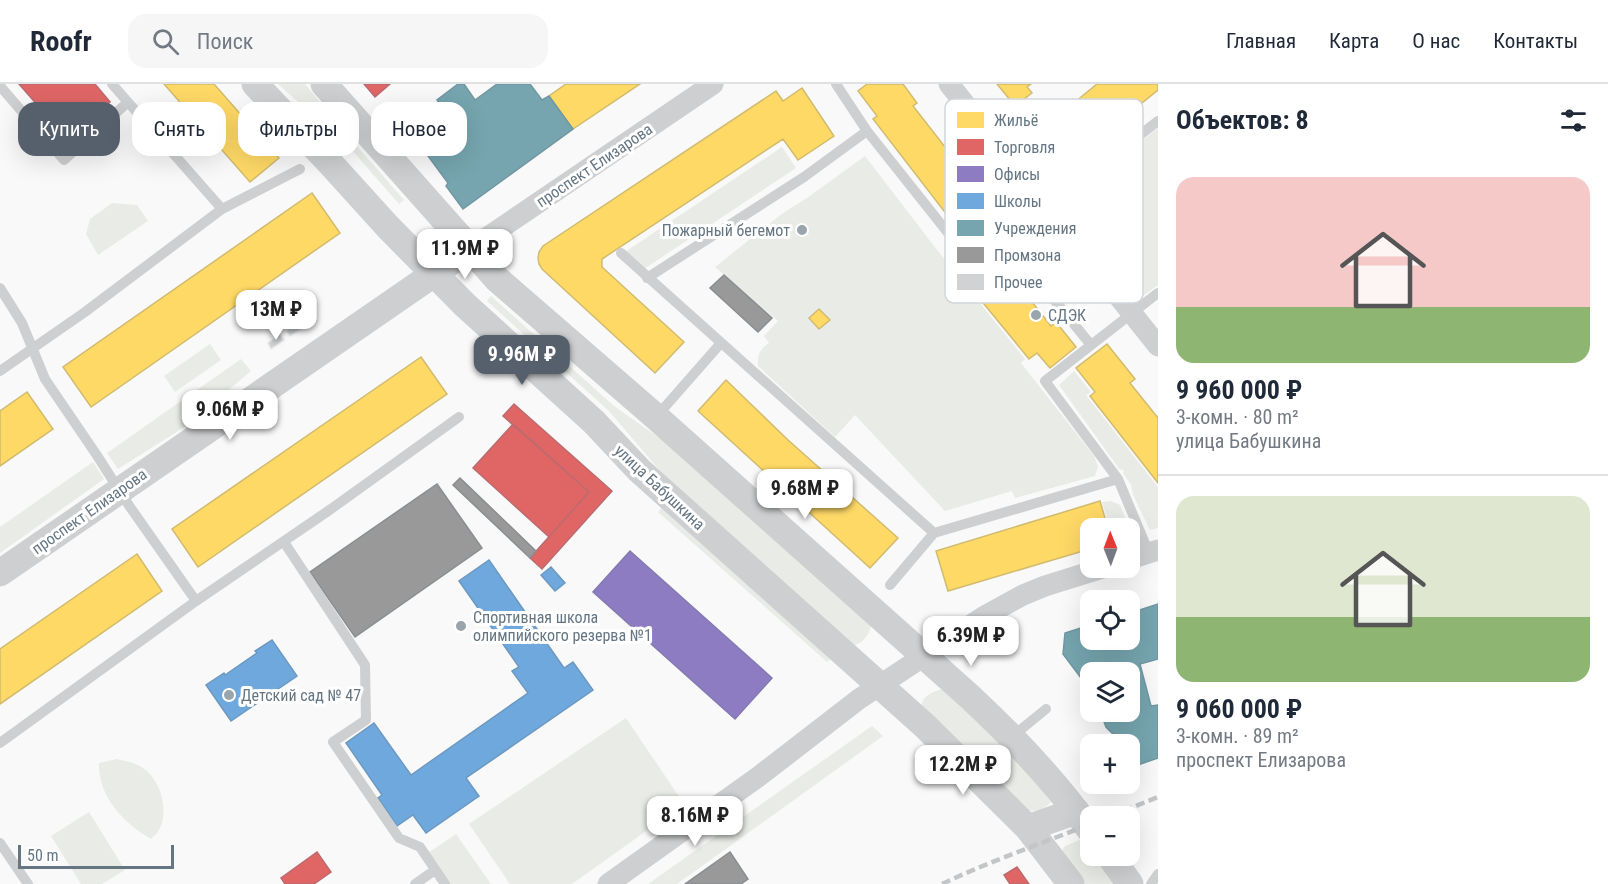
<!DOCTYPE html>
<html lang="ru">
<meta charset="utf-8">
<style>
body{margin:0;font-family:"Roboto Condensed",sans-serif;background:#f6f6f7;color:#1f2937;height:100vh;display:flex;flex-direction:column;font-size:22px;white-space:nowrap}
*{box-sizing:border-box;margin:0}
p{font-size:20px;color:#747a83}
.icon{flex:none;width:33px;height:33px;fill:none;stroke:currentColor;stroke-width:2;stroke-linecap:round;stroke-linejoin:round}
.map{position:relative;flex:1;overflow:hidden}
.panel{display:flex;flex-direction:column;background:#fff;width:450px}
.panel>*{flex:none}
.banner{position:absolute;left:18px;top:18px;width:570px;height:54px;display:flex;gap:12px}
.needle{width:39px;rotate:359deg}
.fabs{position:absolute;left:1080px;top:434px;display:grid;gap:12px}
.fabs a{display:grid;place-items:center;width:60px;height:60px;border-radius:12px;background:#fff;box-shadow:0 6px 24px #0002;font-size:30px}
.scale{position:absolute;left:18px;bottom:15px;width:156px;box-sizing:border-box;padding-left:6px;border:3px solid #657683;border-top:0;font-size:16px;line-height:21px;white-space:nowrap;color:#657683;-webkit-text-stroke:4px #fff;paint-order:stroke}
.price{position:absolute;translate:-50% -51px;padding:0 14px;border-radius:12px;background:#fff;color:#222;font-size:20px;line-height:39px;filter:drop-shadow(0 2px 3px #0008)}
.price::after{content:'';position:absolute;left:50%;top:36px;width:18px;height:14px;margin-left:-9px;background:inherit;clip-path:polygon(0 0,100% 0,50% 100%)}
.price.selected{background:#56606c;color:#fff}
ul{padding:0;list-style:none}
li{display:grid;align-content:center;gap:12px;height:318px;padding:0 18px}
li+li{border-top:2px solid #e0e1e3}
li span{display:grid;place-items:center;height:186px;border-radius:18px;color:#555}
li>.icon{margin-inline-start:auto}
span .icon{width:108px;height:108px;fill:#fffc;stroke-width:1}
li b{font-size:26px}
h2{display:flex;justify-content:space-between;align-items:center;height:72px;padding:0 18px;font-size:26px}
.chip{padding:0 21px;border-radius:18px;background:#fff;box-shadow:0 6px 24px #0002;font-size:21px;line-height:54px}
.chip.selected{background:#56606c;color:#fff}
header{display:flex;align-items:center;gap:36px;box-sizing:border-box;height:84px;padding:0 30px;background:#fff;border-bottom:2px solid #e0e1e3}
header strong{font-size:28px}
nav{display:flex;gap:33px;margin-inline-start:auto;font-size:21px}
.search{width:420px;height:54px;background:#f6f6f7;display:flex;align-items:center;gap:15px;box-sizing:border-box;padding:0 21px;border-radius:18px;color:#747a83;font-size:22px}
main{display:flex;flex:1;min-height:0}
.map>svg:first-child{display:block}
.green{fill:#e8ebe6}
.homes{fill:#ffd966;stroke:#d1bb6f;stroke-width:1.5}
.shops{fill:#e06666;stroke:#bb6b6f;stroke-width:1.5}
.offices{fill:#8e7cc3;stroke:#827ab0;stroke-width:1.5}
.schools{fill:#6fa8dc;stroke:#6c99c1;stroke-width:1.5}
.public{fill:#76a5af;stroke:#7197a2;stroke-width:1.5}
.industry{fill:#999;stroke:#898e92;stroke-width:1.5}
.building{fill:#d0d2d3;stroke:#e8e8e8;stroke-width:1.5}
.lines{fill:none;stroke-linecap:round;stroke-linejoin:round}
.service{stroke:#cecfd0;stroke-width:10}
.minor{stroke:#cecfd0;stroke-width:21}
.tertiary{stroke:#cecfd0;stroke-width:27}
.rail{stroke:#c3c5c6;stroke-width:4.5;stroke-dasharray:9 4.5;stroke-linecap:butt}
.poi-dot{fill:#99a4ac;stroke:#fff;stroke-width:2}
.labels{text-anchor:middle;stroke-width:6;stroke-linejoin:round;paint-order:stroke}
.street-label{font-size:16px;fill:#657683;stroke:#fff}
.poi-label{font-size:16px;fill:#657683;stroke:#fff;text-anchor:start}
.key{fill:#fff;stroke:#d1d6da;stroke-width:1.5}
.key-label{font-size:16px;fill:#657683}
</style>
<header>
<strong>Roofr</strong>
<div class="search"><svg class="icon" aria-label="search" viewBox="0 0 24 24"><circle cx="10" cy="10" r="6"/><path d="M15 15l6 6"/></svg>Поиск</div>
<nav><a>Главная</a><a>Карта</a><a>О нас</a><a>Контакты</a></nav>
</header>
<main>
<div class="map">
<svg width="1158" height="800" viewBox="0 0 1158 800">
<rect width="100%" height="100%" fill="#f9f9f9"/>
<path class="green" d="M 278,0 L 305,0 L 355,60 L 404,116 L 399,120 L 350,64 Z
M 1158,44 L 1158,201 L 1143,212 L 1066,116 Z
M 782,63 L 796,84 L 644,185 L 625,168 Z
M 865,72 L 934,162 L 1025,275 L 1021,279 L 1094,372 L 1098,382 L 1095,392 L 1015,414 L 1012,407 L 945,427 L 855,331 L 835,353 L 758,282 C 757,271 760,265 769,259 L 764,252 L 778,237 L 715,183 L 783,129 L 807,114 Z
M 112,119 L 137,121 L 148,137 L 98,171 L 86,150 L 90,135 Z
M 491,212 L 614,322 L 689,375 L 871,542 C 869,551 863,559 854,561 L 666,394 L 609,327 L 487,217 Z
M 210,260 L 221,276 L 175,308 L 164,292 Z
M 241,275 L 251,287 L 186,342 L 118,385 L 107,369 Z
M 1074,287 L 1091,308 L 1086,311 L 1158,403 L 1158,444 L 1150,446 L 1133,411 L 1131,401 L 1123,389 L 1124,388 L 1122,385 L 1120,386 L 1059,301 Z
M 93,378 L 104,395 L 0,469 L 0,443 Z
M 1111,417 L 1120,421 L 1131,447 L 1130,451 L 1130,444 L 1110,444 L 1102,418 Z
M 663,422 L 832,573 L 827,578 L 658,428 Z
M 943,605 L 1009,666 L 1051,718 C 1046,724 1038,727 1030,727 L 922,624 C 920,613 933,607 943,605 Z
M 626,634 L 684,720 L 572,800 L 510,800 L 469,740 Z
M 872,642 L 883,652 L 677,800 L 648,800 Z
M 117,675 C 123,677 130,677 135,680 C 158,688 170,722 160,744 C 158,748 154,752 151,755 C 124,739 98,713 99,679 Z
M 89,728 L 125,786 L 102,800 L 81,800 L 51,752 Z
M 456,750 L 491,800 L 450,800 L 428,769 Z
M 1080,756 C 1089,756 1090,764 1090,771 L 1096,771 L 1115,800 L 1085,800 L 1064,771 L 1062,766 L 1065,762 Z"/>
<path class="homes" d="M 164,0 L 214,0 L 279,74 L 250,98 Z
M 566,0 L 640,0 L 573,45 L 549,12 Z
M 867,0 L 903,0 L 917,19 L 913,22 L 977,104 L 981,101 L 1008,136 L 977,160 L 959,136 L 954,140 L 873,35 L 877,32 L 858,7 Z
M 997,0 L 1031,0 L 1027,3 L 1032,9 L 1015,22 Z
M 1097,0 L 1158,0 L 1158,6 L 1126,32 L 1129,36 L 1093,65 L 1096,68 L 1062,96 L 1032,60 L 1070,30 L 1073,33 L 1082,25 L 1075,18 Z
M 802,4 L 834,52 L 798,76 L 783,55 L 602,175 L 602,183 L 684,258 L 655,289 L 542,185 L 539,180 L 538,174 L 539,168 L 543,162 L 776,7 L 783,17 Z
M 312,109 L 340,149 L 91,323 L 63,283 Z
M 998,167 L 1018,191 L 1013,195 L 1032,218 L 1051,242 L 1056,238 L 1076,263 L 1050,284 L 1037,269 L 1029,275 L 975,209 L 982,202 L 971,188 Z
M 819,225 L 830,236 L 819,245 L 809,234 Z
M 1107,260 L 1135,295 L 1130,299 L 1158,334 L 1158,399 L 1090,312 L 1095,308 L 1076,284 Z
M 421,273 L 447,310 L 198,483 L 172,445 Z
M 726,296 L 788,356 L 898,454 L 870,484 L 698,327 Z
M 27,308 L 53,345 L 0,382 L 0,327 Z
M 1100,417 L 1108,444 L 1090,444 L 1090,465 L 948,507 L 936,467 Z
M 137,470 L 162,507 L 0,620 L 0,565 Z"/>
<path class="shops" d="M 19,0 L 95,0 L 110,18 L 67,55 Z
M 364,0 L 390,0 L 375,13 Z
M 514,320 L 612,407 L 542,485 L 530,474 L 589,408 L 503,332 Z
M 513,340 L 589,408 L 549,453 L 473,384 Z
M 317,768 L 331,788 L 314,800 L 285,800 L 281,794 Z
M 1017,783 L 1029,800 L 1010,800 L 1004,791 Z"/>
<path class="offices" d="M 630,467 L 772,594 L 735,635 L 593,508 Z"/>
<path class="schools" d="M 489,476 L 564,584 L 573,578 L 593,606 L 466,694 L 479,712 L 426,749 L 413,731 L 397,742 L 378,714 L 382,711 L 346,659 L 374,639 L 411,691 L 528,609 L 512,587 L 519,583 L 459,497 Z
M 551,483 L 565,499 L 555,507 L 541,491 Z
M 272,556 L 297,592 L 231,637 L 206,601 L 224,589 L 225,591 L 257,569 L 255,567 Z"/>
<path class="public" d="M 458,0 L 464,0 L 475,16 L 497,0 L 530,0 L 542,16 L 549,12 L 573,45 L 463,125 L 446,102 L 448,99 L 414,53 L 447,30 L 437,16 Z
M 1158,520 L 1158,575 L 1140,580 L 1151,622 L 1158,621 L 1158,674 L 1132,683 L 1130,676 L 1130,660 L 1123,660 L 1106,643 L 1100,627 L 1130,627 L 1130,588 L 1090,588 L 1090,606 L 1063,570 L 1065,549 L 1090,541 L 1090,555 L 1130,555 L 1130,529 Z"/>
<path class="industry" d="M 724,191 L 772,234 L 758,248 L 710,204 Z
M 460,394 L 536,467 L 530,474 L 453,401 Z
M 437,400 L 482,464 L 355,553 L 310,488 Z
M 730,768 L 748,795 L 741,800 L 685,800 Z"/>
<path class="building" d="M 299,238 L 303,244 L 290,252 L 286,247 Z
M 280,250 L 284,256 L 271,265 L 268,259 Z"/>
<g class="lines">
<path class="service" d="M 112,0 L 222,125
M 836,0 L 867,47
M 0,2 L 64,76 L 128,18
M 1002,150 L 1023,178 L 1091,261
M 621,169 L 934,449 L 1118,395
M 954,186 L 968,174
M 647,194 L 804,93 L 867,47 L 968,174 L 1044,119 L 1059,114 L 1158,37
M 0,204 L 22,239 L 45,295 L 96,370 L 130,423 L 196,517
M 0,287 L 85,228 L 222,125 L 300,85
M 656,333 L 721,259
M 284,458 L 365,581 L 366,636 L 333,658 L 399,754 L 420,763 L 445,800
M 1149,469 L 1118,395 L 1045,297 L 1158,209
M 890,501 L 934,449
M 1013,652 L 1046,625
M 0,659 L 196,517 L 331,425 L 459,333
M 0,759 L 28,800
M 415,800 L 435,786
M 1151,800 L 1158,790"/>
<path class="minor" d="M 949,0 L 1158,262
M 470,165 L 713,0
M 1130,475 L 1158,466
M 608,800 L 758,693 L 859,615 L 983,533 L 1023,511 L 1045,502 L 1106,483"/>
<path class="tertiary" d="M 255,0 L 330,79 L 388,143 L 465,221 L 594,338 L 639,386 L 925,642 L 1028,744 L 1071,800
M 324,0 L 497,195 L 656,333 L 969,612 C 1013,653 1055,697 1090,746
M 0,489 L 470,165
M 1028,744 L 1076,727
M 1109,771 L 1130,800"/>
<path class="rail" d="M 1111,732 L 1158,713
M 942,800 C 990,777 1041,760 1090,740"/>
</g>
<g class="poi-dot">
<circle cx="802" cy="146" r="6"/>
<circle cx="1036" cy="231" r="6"/>
<circle cx="461" cy="542" r="6"/>
<circle cx="229" cy="611" r="6"/>
</g>
<g class="labels">
<g class="street-label">
<text transform="translate(594 81) rotate(-34)" y="6">проспект Елизарова</text>
<text transform="translate(660 403) rotate(43)" y="6">улица Бабушкина</text>
<text transform="translate(89 427) rotate(-35)" y="6">проспект Елизарова</text>
</g>
<g class="poi-label">
<text x="790" y="152" text-anchor="end">Пожарный бегемот</text>
<text x="1048" y="237">СДЭК</text>
<text x="473" y="539">Спортивная школа<tspan x="473" dy="18">олимпийского резерва №1</tspan></text>
<text x="241" y="617">Детский сад № 47</text>
</g>
</g>
<rect x="945" y="15" width="198" height="204" rx="9" class="key"/>
<rect x="957" y="28" width="27" height="16" fill="#ffd966"/>
<rect x="957" y="55" width="27" height="16" fill="#e06666"/>
<rect x="957" y="82" width="27" height="16" fill="#8e7cc3"/>
<rect x="957" y="109" width="27" height="16" fill="#6fa8dc"/>
<rect x="957" y="136" width="27" height="16" fill="#76a5af"/>
<rect x="957" y="163" width="27" height="16" fill="#999"/>
<rect x="957" y="190" width="27" height="16" fill="#d0d2d3"/>
<g class="key-label">
<text x="994" y="42">Жильё</text>
<text x="994" y="69">Торговля</text>
<text x="994" y="96">Офисы</text>
<text x="994" y="123">Школы</text>
<text x="994" y="150">Учреждения</text>
<text x="994" y="177">Промзона</text>
<text x="994" y="204">Прочее</text>
</g>
</svg>
<div class="fabs">
<a><svg class="needle" viewBox="-14 -14 28 28"><path d="M0-13l5 13h-10z" fill="#e53935"/><path d="M0 13l5-13h-10z" fill="#747a83"/></svg></a>
<a><svg class="icon" aria-label="locate" viewBox="0 0 24 24"><circle cx="12" cy="12" r="6"/><path d="M12 2v4M12 18v4M2 12h4M18 12h4"/></svg></a>
<a><svg class="icon" aria-label="layers" viewBox="0 0 24 24"><path d="M12 4l9 5-9 5-9-5zM3 14l9 5 9-5"/></svg></a>
<a>+</a>
<a>−</a>
</div>
<div class="scale">50 m</div>
<b class="price" style="left:465px;top:196px">11.9M ₽</b>
<b class="price" style="left:276px;top:257px">13M ₽</b>
<b class="price selected" style="left:522px;top:302px">9.96M ₽</b>
<b class="price" style="left:230px;top:357px">9.06M ₽</b>
<b class="price" style="left:805px;top:436px">9.68M ₽</b>
<b class="price" style="left:971px;top:583px">6.39M ₽</b>
<b class="price" style="left:963px;top:712px">12.2M ₽</b>
<b class="price" style="left:695px;top:763px">8.16M ₽</b>
<div class="banner">
<a class="chip selected">Купить</a>
<a class="chip">Снять</a>
<a class="chip">Фильтры</a>
<a class="chip">Новое</a>
</div>
</div>
<section class="panel">
<h2>Объектов: 8<svg class="icon" aria-label="filters" viewBox="0 0 24 24"><path d="M4 7h16M4 17h16"/><circle cx="9" cy="7" r="2"/><circle cx="15" cy="17" r="2"/></svg></h2>
<ul>
<li><span style="background:linear-gradient(#f6c9c9 70%,#8fb573 0)"><svg class="icon" aria-label="home" viewBox="0 0 24 24"><path d="M3 11l9-7 9 7M6 9v11h12V9"/></svg></span><div><b>9 960 000 ₽</b><p>3-комн. · 80 m²</p><p>улица Бабушкина</p></div></li>
<li><span style="background:linear-gradient(#dfe7d0 65%,#8fb573 0)"><svg class="icon" aria-label="home" viewBox="0 0 24 24"><path d="M3 11l9-7 9 7M6 9v11h12V9"/></svg></span><div><b>9 060 000 ₽</b><p>3-комн. · 89 m²</p><p>проспект Елизарова</p></div></li>
</ul>
</section>
</main>
